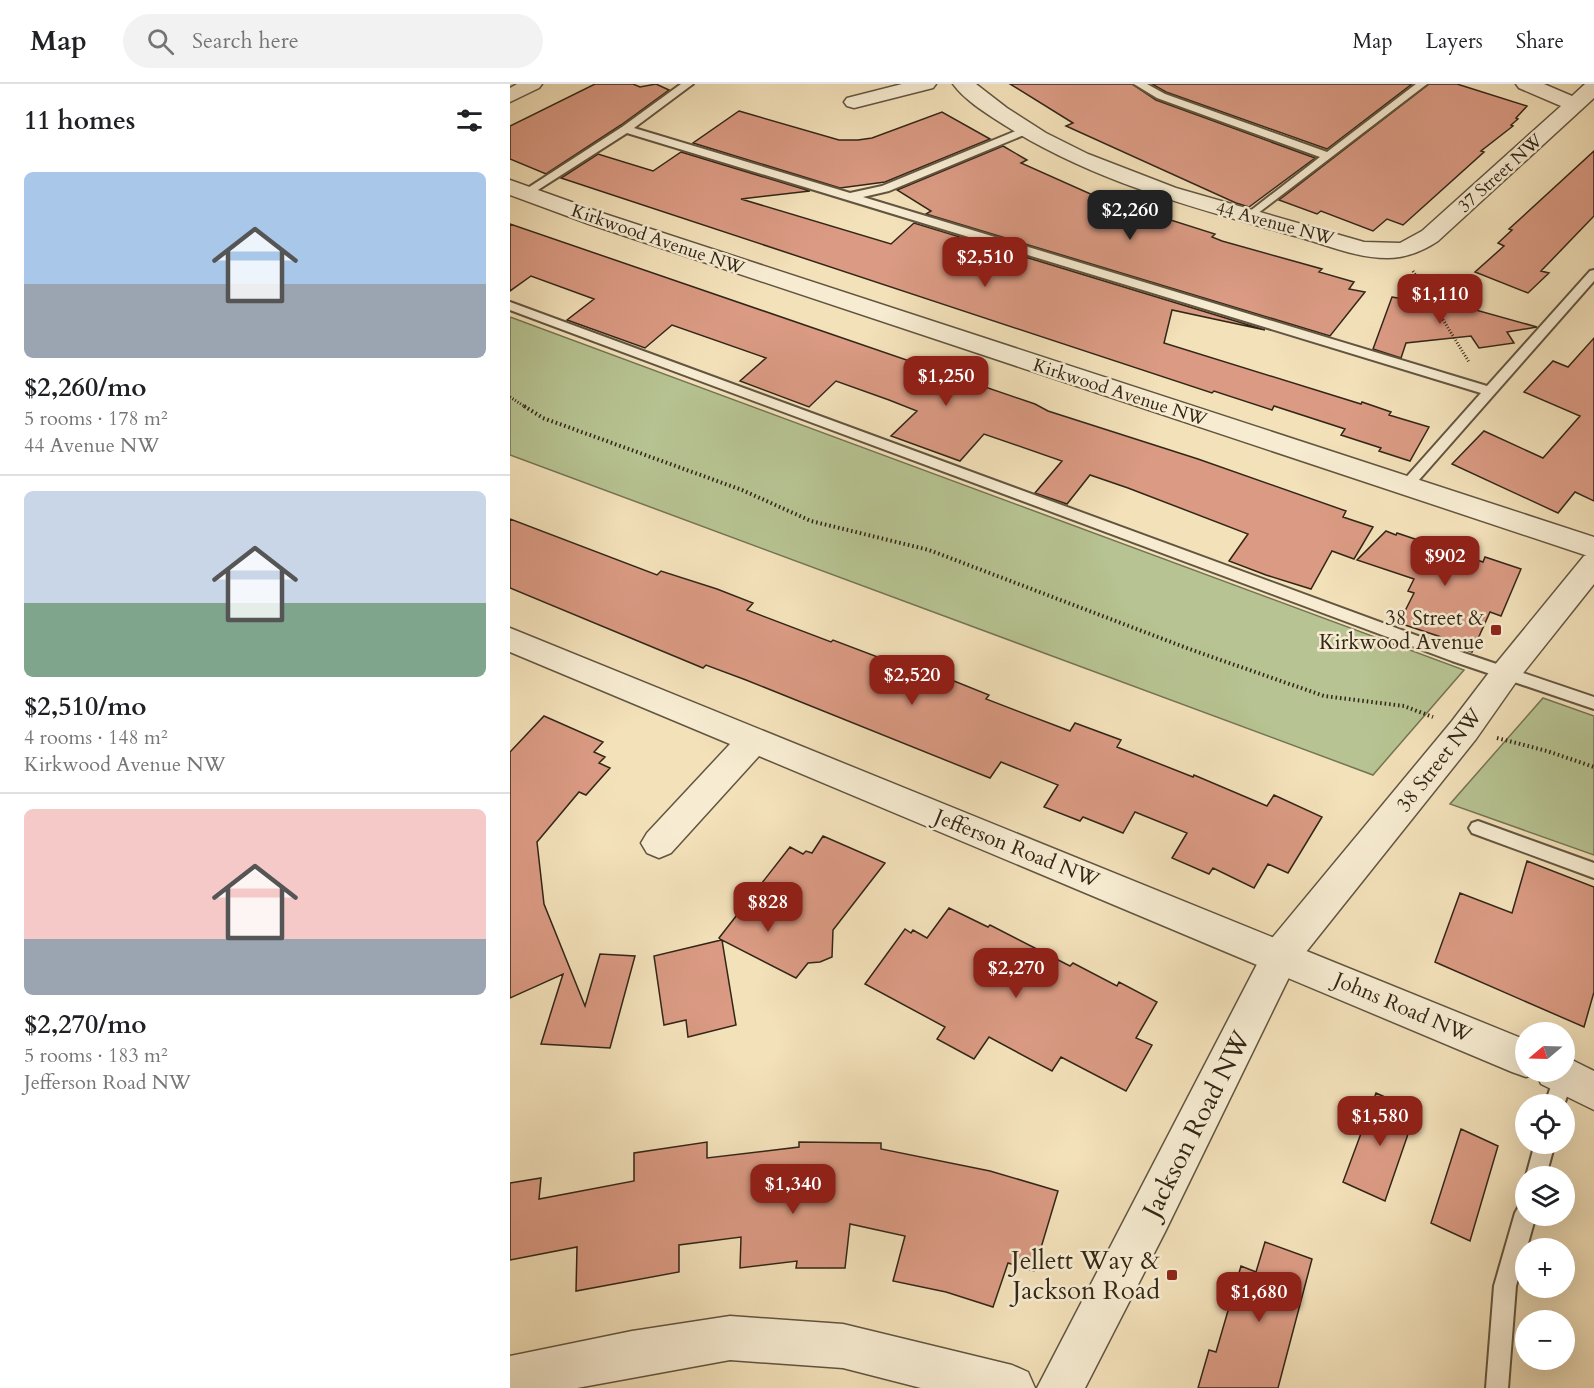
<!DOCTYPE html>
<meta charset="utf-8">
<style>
body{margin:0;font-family:Cardo,serif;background:#f2f2f2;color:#202124;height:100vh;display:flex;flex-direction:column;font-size:22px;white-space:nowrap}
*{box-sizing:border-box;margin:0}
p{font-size:20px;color:#757577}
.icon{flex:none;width:33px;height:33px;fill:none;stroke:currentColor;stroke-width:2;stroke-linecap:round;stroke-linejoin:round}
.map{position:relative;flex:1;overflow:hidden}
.side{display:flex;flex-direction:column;background:#fff;width:510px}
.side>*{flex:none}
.needle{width:39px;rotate:251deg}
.buttons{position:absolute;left:1005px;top:938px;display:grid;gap:12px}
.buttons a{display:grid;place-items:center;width:60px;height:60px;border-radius:50%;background:#fff;box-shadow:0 6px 24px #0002;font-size:30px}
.price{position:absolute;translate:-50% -51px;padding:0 14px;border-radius:12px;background:#8f2418;color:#fff;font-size:20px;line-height:39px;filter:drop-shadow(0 2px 3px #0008)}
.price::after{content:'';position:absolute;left:50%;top:36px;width:18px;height:14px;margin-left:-9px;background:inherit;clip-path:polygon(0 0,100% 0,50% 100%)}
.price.active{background:#222;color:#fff}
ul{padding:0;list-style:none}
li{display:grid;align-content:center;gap:12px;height:318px;padding:0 24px}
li+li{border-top:2px solid #e0e0e0}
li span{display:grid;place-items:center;height:186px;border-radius:9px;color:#555}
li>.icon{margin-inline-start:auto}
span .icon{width:108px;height:108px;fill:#fffc;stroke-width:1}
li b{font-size:26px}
h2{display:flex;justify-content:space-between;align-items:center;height:72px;padding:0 24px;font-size:26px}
header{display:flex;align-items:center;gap:36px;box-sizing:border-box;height:84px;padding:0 30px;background:#fff;border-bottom:2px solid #e0e0e0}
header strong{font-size:28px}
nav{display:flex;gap:33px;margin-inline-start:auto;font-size:21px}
.search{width:420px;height:54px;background:#f2f2f2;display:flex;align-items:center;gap:15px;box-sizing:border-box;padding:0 21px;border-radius:33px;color:#757577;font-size:22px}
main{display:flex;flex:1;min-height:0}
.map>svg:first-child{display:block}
.green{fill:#b7c392;stroke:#747454;stroke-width:1.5}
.building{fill:#da9a83;stroke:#322617;stroke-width:1.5}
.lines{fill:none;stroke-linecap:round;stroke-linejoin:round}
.service-casing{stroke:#625540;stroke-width:4}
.minor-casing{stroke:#625540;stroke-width:3}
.tertiary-casing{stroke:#625540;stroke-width:3}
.path-far1{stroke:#322617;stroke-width:3;stroke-dasharray:1 2;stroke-linecap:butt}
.path{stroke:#322617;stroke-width:4;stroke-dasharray:1.5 3;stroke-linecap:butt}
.service{fill:#f7ecd2;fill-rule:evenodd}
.minor{fill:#f7ecd2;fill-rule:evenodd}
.tertiary{fill:#f7ecd2;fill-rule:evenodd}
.poi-dot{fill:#8f2418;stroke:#f7ecd2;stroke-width:2}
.labels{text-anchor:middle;stroke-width:5;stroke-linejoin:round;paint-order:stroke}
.far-street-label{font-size:18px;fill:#322617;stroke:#f7ecd2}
.poi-label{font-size:21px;fill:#322617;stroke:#f7ecd2;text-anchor:end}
.street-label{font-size:21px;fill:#322617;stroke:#f7ecd2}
.near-street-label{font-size:26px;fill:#322617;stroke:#f7ecd2}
.near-poi-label{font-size:26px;fill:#322617;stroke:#f7ecd2;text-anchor:end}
</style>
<header>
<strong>Map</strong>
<div class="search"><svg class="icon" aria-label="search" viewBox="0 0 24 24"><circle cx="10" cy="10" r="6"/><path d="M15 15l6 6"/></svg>Search here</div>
<nav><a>Map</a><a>Layers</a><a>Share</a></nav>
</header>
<main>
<section class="side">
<h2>11 homes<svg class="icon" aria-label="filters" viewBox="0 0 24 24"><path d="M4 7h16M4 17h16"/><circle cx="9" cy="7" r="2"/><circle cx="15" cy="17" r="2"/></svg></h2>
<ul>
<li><span style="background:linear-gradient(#a9c7e8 60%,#9aa5b1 0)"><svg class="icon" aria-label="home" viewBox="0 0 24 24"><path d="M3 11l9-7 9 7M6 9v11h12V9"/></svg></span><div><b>$2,260/mo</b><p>5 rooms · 178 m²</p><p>44 Avenue NW</p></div></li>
<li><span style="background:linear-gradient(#c9d6e8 60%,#7fa58c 0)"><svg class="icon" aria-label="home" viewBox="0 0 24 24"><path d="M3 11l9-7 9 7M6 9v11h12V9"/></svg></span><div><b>$2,510/mo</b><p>4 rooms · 148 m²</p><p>Kirkwood Avenue NW</p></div></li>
<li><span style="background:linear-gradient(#f6c9c9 70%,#9aa5b1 0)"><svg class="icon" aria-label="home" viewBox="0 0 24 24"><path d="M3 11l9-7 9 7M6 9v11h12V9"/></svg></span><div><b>$2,270/mo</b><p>5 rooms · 183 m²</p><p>Jefferson Road NW</p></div></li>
</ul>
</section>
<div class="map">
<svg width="1084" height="1304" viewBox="0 0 1084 1304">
<rect width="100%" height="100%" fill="#f3e1ba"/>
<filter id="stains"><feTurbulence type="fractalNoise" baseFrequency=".00333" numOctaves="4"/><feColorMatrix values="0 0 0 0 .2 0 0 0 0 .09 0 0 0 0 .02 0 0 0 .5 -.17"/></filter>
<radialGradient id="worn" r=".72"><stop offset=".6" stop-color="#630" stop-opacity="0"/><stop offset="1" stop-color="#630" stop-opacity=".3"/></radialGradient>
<path class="green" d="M 0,233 L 954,586 L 863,691 L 0,371 Z
M 1033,614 L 1084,632 L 1084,771 L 940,720 Z"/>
<path class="building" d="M 85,0 L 123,0 L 130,3 L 146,0 L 159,6 L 111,41 L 36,90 L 0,75 L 0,42 Z
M 500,0 L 622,0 L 646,16 L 805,74 L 739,123 L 726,119 L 556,42 L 563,39 Z
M 642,0 L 902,0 L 817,65 L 656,8 Z
M 919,0 L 947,0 L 1017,22 L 1006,34 L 1008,35 L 1001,41 L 1003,42 L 971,67 L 974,68 L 893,141 L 877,135 L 863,147 L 811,127 L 807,130 L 769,116 Z
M 229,27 L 329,56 L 348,56 L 362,54 L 432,28 L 480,55 L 375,98 L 330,104 L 183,59 Z
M 493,62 L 517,76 L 511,79 L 585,112 L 705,150 L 702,153 L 712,157 L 812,185 L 809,188 L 844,198 L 839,205 L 855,208 L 820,252 L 416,130 L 421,127 L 387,106 Z
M 1084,67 L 1084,132 L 1031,187 L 1039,189 L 1018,209 L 965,188 L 994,162 L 988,159 L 1002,146 L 999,145 Z
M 171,68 L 300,107 L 231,115 L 381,160 L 404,139 L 755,246 L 662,226 L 654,259 L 851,320 L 852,318 L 881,328 L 879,331 L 919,343 L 900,377 L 869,367 L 871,364 L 831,351 L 835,345 L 764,322 L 762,326 L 704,307 L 702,309 L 51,94 L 88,70 L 143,87 Z
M 0,140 L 525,320 L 538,327 L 688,375 L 836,427 L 833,433 L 863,443 L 844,475 L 822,467 L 801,505 L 756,491 L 719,477 L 738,450 L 618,404 L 580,391 L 557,420 L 525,409 L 552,377 L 474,350 L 450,377 L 381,352 L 407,327 L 379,316 L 326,297 L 299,323 L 230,297 L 256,274 L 162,241 L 135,264 L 57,236 L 84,215 L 21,192 L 0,207 Z
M 882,213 L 910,218 L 930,216 L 1027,243 L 997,248 L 1004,259 L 969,264 L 961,252 L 896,259 L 891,274 L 863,265 Z
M 1084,254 L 1084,417 L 1065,408 L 1048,429 L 942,380 L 974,347 L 1033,374 L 1070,332 L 1014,308 L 1043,277 L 1058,283 Z
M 0,435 L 147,491 L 151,487 L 207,505 L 243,519 L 237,526 L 321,558 L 323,556 L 431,597 L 434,593 L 479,611 L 476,615 L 560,647 L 565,639 L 611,656 L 607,663 L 683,693 L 684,691 L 757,722 L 764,711 L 812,733 L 778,789 L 758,780 L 744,804 L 703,784 L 699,790 L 662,774 L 677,749 L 625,728 L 613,749 L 573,733 L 570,737 L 534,723 L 548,701 L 491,678 L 480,694 L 236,596 L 196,581 L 193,584 L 0,504 Z
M 876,447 L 886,451 L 887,449 L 973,478 L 975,473 L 1011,485 L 991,532 L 980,528 L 962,568 L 929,556 L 931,553 L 889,539 L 904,509 L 898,507 L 904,495 L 847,476 Z
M 34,632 L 93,658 L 84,668 L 95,673 L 89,679 L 100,684 L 76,711 L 69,708 L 27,758 L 34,820 L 75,922 L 90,870 L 125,872 L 100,964 L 31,960 L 53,890 L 0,914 L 0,668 Z
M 313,752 L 375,779 L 323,846 L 322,873 L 310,878 L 298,879 L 286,894 L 212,856 L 226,941 L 178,953 L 176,936 L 154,941 L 144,872 L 211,856 L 209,854 L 280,763 L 293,770 L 296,767 L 302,769 Z
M 1017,777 L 1084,803 L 1084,908 L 1074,943 L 925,878 L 950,809 L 1002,829 Z
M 439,824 L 478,843 L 480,841 L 560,882 L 563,879 L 607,902 L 609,898 L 647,918 L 626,954 L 642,961 L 616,1007 L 551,973 L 542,987 L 479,953 L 464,975 L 427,955 L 435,943 L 355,900 L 395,845 L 401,849 L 403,846 L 417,854 Z
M 866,1009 L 906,1027 L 875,1117 L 833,1098 Z
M 951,1045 L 988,1062 L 960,1157 L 921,1139 Z
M 197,1058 L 197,1074 L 289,1063 L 289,1058 L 371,1059 L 371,1065 L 480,1087 L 548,1107 L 524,1187 L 498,1179 L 483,1223 L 436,1208 L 383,1197 L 395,1152 L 340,1140 L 335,1184 L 286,1184 L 287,1177 L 230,1184 L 231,1153 L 169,1161 L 169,1188 L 66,1207 L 67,1163 L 0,1176 L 0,1099 L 31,1094 L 29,1115 L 124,1097 L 124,1069 Z
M 755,1158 L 802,1175 L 768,1304 L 688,1304 L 699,1266 L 706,1268 L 731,1182 L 746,1188 Z"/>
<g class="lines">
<defs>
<path id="service" d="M 171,0 L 183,0 L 124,44 L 340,109 L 372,102 L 513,44 L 521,44 L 521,48 L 379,107 L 353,113 L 977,302 L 1080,187 L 1084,186 L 1084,197 L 901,405 L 896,407 L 889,402 L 891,399 L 971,309 L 117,49 L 20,111 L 16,112 L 10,109 L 112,43 Z
M 624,0 L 637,0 L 655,10 L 817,68 L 906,0 L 917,0 L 739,136 L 733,133 L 735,131 L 810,73 L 647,14 Z
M 0,218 L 954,569 L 1084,613 L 1084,625 L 942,577 L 0,226 Z
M 968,737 L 1084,779 L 1084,794 L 962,749 L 959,744 L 962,739 Z
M 1054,982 L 1061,984 L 1064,991 L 1054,1021 L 1035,1020 L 1046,987 L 1054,987 Z
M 1025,1059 L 1045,1059 L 1036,1092 L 1016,1092 Z
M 1016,1119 L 1016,1131 L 1026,1131 L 1006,1202 L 998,1304 L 976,1304 L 984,1202 L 1005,1129 L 1009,1122 Z"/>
<path id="minor" d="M 7,0 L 32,0 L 29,4 L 0,18 L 0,4 Z
M 392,0 L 426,0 L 423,4 L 344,24 L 337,22 L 334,18 L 337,14 Z
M 443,0 L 466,0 L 497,24 L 536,49 L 578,70 L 666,104 L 854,158 L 890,159 L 912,147 L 1051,22 L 1009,4 L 1006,0 L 1034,0 L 1062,12 L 1075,0 L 1084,0 L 1084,14 L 928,157 C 913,167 896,174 877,174 C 845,174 815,160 785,152 C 685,124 585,98 496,42 C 479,31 455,17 443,0 Z
M 0,96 L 95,130 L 1084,453 L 1084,474 L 79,140 L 0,111 Z
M 0,544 L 1016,956 L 1016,987 L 1054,987 L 1054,972 L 1084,987 L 1084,1026 L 1031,1000 L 1026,989 L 1016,993 L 1002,988 L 249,672 L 161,769 L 149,774 L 137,769 L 131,759 L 137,749 L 220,660 L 0,568 Z
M 220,1232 L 333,1240 L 502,1281 L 518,1288 L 525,1304 L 411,1304 L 333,1284 L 220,1276 L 67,1304 L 0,1304 L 0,1272 L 122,1247 Z"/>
<path id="tertiary" d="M 1084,469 L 1084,500 L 1006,598 L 966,655 L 784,883 L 655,1148 L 575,1304 L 527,1304 L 758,859 L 942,637 L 984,582 L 1074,472 Z"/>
</defs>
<use href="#service" class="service-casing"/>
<use href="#minor" class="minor-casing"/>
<use href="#tertiary" class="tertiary-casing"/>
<path class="path-far1" d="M 903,187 L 959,278
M 0,313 L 17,324"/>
<path class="path" d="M 14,322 L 33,334 L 232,406 L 301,437 L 419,466 L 682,566 L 814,612 L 894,622 L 923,633
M 987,654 L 1037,667 L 1084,683"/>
<use href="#service" class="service"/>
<use href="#minor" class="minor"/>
<use href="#tertiary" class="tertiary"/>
</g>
<g class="poi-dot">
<rect x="980" y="540" width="12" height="12" rx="3"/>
<rect x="656" y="1185" width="12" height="12" rx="3"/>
</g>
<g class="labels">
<g class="far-street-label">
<text transform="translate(990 89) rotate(-42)" y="6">37 Street NW</text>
<text transform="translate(765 139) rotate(15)" y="6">44 Avenue NW</text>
<text transform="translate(148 155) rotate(19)" y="6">Kirkwood Avenue NW</text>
<text transform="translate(610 308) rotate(18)" y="6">Kirkwood Avenue NW</text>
</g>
<g class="poi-label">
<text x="974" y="541">38 Street &amp;<tspan x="974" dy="24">Kirkwood Avenue</tspan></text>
</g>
<g class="street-label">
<text transform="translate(929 676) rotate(-52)" y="7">38 Street NW</text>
<text transform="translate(507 764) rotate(22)" y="7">Jefferson Road NW</text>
<text transform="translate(893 923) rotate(23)" y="7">Johns Road NW</text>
</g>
<g class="near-street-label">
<text transform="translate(686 1040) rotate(-63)" y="9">Jackson Road NW</text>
</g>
<g class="near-poi-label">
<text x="650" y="1185">Jellett Way &amp;<tspan x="650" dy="30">Jackson Road</tspan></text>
</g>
</g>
<rect width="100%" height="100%" filter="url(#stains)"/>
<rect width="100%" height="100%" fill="url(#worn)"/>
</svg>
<div class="buttons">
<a><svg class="needle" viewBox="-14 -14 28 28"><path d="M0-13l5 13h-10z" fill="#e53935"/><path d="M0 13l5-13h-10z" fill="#757577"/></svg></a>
<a><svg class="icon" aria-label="locate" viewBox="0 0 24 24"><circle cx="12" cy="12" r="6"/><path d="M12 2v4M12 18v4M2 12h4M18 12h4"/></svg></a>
<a><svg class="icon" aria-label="layers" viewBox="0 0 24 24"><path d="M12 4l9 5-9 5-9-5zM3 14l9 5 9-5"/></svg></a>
<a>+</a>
<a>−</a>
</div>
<b class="price active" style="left:620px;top:157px">$2,260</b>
<b class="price" style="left:475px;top:204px">$2,510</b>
<b class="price" style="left:930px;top:241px">$1,110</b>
<b class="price" style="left:436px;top:323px">$1,250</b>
<b class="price" style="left:935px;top:503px">$902</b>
<b class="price" style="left:402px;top:622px">$2,520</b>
<b class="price" style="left:258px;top:849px">$828</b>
<b class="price" style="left:506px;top:915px">$2,270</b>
<b class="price" style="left:870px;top:1063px">$1,580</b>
<b class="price" style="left:283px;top:1131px">$1,340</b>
<b class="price" style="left:749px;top:1239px">$1,680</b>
</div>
</main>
